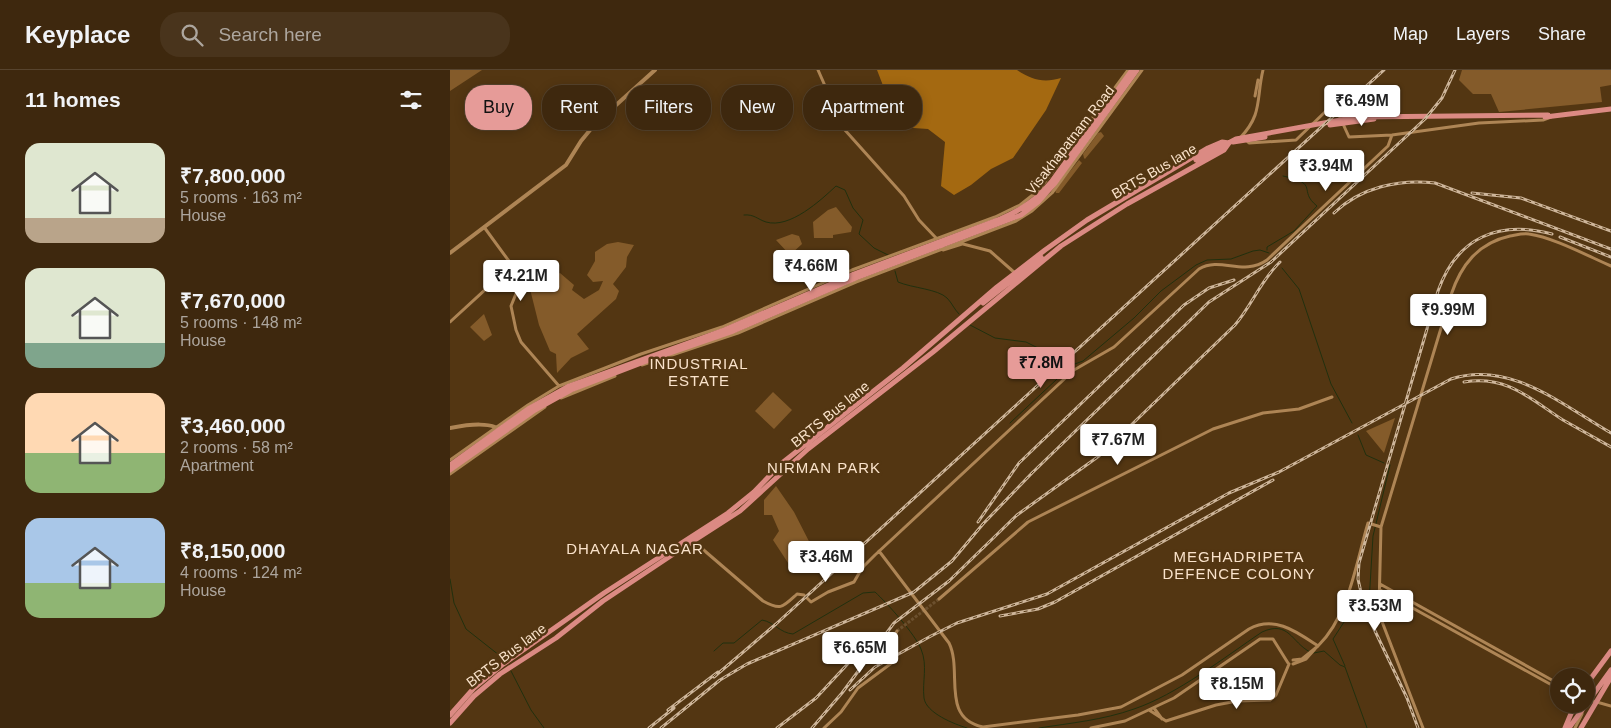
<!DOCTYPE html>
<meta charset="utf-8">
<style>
body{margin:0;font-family:Helvetica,sans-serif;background:#49341c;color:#f1f3f6;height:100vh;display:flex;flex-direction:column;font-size:19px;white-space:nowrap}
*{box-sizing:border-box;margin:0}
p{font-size:16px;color:#ada69e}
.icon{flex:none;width:28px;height:28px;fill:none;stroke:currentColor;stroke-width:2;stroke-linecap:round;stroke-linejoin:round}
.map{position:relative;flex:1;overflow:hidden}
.details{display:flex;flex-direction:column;background:#3e280e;width:450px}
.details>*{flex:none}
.hud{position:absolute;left:15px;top:15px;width:475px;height:45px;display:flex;gap:10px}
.tools{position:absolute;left:1100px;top:598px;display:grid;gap:10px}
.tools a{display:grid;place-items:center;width:45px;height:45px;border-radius:50%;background:#3e280e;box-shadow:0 2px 12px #0003,0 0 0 1px #57442e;font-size:25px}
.price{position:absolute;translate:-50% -42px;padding:0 11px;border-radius:5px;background:#fff;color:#222;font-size:16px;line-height:32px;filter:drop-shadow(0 1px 2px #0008)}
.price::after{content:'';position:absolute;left:50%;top:30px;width:15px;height:11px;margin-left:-8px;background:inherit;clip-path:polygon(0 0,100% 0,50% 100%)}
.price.active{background:#e69b98;color:#111}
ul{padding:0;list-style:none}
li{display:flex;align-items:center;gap:15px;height:125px;padding:0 25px}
li span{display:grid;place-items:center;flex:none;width:140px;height:100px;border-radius:15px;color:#555}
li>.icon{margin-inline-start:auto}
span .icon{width:60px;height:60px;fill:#fffc;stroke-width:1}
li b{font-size:21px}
h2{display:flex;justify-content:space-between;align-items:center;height:60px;padding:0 25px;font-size:21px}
.tag{padding:0 18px;border-radius:20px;background:#3e280e;box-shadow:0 2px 12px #0003,0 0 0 1px #57442e;font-size:18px;line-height:45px}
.tag.active{background:#e69b98;color:#111}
header{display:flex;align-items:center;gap:30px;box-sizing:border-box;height:70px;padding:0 25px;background:#3e280e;border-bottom:1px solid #57442e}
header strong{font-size:24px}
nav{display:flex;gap:28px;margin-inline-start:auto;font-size:18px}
.search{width:350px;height:45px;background:#49341c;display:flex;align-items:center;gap:12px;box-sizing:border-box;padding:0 18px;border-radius:20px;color:#ada69e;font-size:19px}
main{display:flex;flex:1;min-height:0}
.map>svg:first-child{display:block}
.green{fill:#845b2a}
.forest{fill:#a46911}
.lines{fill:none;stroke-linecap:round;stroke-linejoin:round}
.stream{stroke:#21300e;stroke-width:1}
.tertiary-tunnel{stroke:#6c502e;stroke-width:3;stroke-dasharray:3 1.5;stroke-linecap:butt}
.tertiary{stroke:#ae8555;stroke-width:3}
.secondary{stroke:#ae8555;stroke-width:4}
.primary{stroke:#db8a83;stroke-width:5}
.rail-casing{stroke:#ceb69b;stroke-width:3}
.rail{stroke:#533612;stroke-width:1;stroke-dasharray:4;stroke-linecap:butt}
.labels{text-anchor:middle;stroke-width:5;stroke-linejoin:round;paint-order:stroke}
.street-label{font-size:14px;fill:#fae3cb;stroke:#533612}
.neighbourhood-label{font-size:15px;letter-spacing:1px;fill:#fae3cb;stroke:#533612}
</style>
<header>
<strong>Keyplace</strong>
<div class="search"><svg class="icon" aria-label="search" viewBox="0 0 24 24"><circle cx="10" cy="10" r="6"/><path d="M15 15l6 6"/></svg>Search here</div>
<nav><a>Map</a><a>Layers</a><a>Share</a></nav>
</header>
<main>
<section class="details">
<h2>11 homes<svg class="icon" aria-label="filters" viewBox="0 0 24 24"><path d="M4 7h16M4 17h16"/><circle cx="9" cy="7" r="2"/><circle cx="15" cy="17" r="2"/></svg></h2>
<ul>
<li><span style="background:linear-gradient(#dfe7d0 75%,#b9a48a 0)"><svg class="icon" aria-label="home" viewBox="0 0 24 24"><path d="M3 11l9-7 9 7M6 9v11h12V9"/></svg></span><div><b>₹7,800,000</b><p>5 rooms · 163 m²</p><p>House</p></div></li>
<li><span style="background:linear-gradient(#dfe7d0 75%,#7fa58c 0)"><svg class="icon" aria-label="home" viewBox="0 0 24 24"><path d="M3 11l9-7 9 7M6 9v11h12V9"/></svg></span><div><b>₹7,670,000</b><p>5 rooms · 148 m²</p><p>House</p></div></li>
<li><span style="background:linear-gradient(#ffd9b3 60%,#8fb573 0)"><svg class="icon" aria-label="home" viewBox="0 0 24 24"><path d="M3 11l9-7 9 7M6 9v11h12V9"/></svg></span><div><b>₹3,460,000</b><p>2 rooms · 58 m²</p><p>Apartment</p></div></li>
<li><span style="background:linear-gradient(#a9c7e8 65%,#8fb573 0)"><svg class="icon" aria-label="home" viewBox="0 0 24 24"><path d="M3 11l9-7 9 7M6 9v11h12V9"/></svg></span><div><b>₹8,150,000</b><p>4 rooms · 124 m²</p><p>House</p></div></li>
</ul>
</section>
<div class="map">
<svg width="1161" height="658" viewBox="0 0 1161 658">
<rect width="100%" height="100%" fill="#533612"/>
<path class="green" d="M 0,0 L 32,0 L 0,21 Z
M 1012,0 L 1161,0 L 1161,15 L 1150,17 L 1152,32 L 1049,42 L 1041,24 L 1023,24 L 1009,10 Z
M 648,63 L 651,62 L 654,66 L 635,89 L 634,88 L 633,84 Z
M 629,90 L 632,93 L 609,123 L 606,123 L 605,120 Z
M 386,137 L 402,157 L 401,162 L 383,165 L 383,168 L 364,168 L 363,152 L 378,140 Z
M 342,164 L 349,166 L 352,174 L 340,185 L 326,170 Z
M 168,172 L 184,175 L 177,187 L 176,197 L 163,214 L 169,221 L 166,229 L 127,264 L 139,279 L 121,288 L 107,303 L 106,284 L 100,281 L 89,255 L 76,203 L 86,191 L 97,204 L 104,206 L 110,203 L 124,215 L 122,220 L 134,229 L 149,220 L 153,211 L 143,212 L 137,205 L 145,191 L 145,182 L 157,174 Z
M 34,244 L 42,265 L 34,271 L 20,257 Z
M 323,322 L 342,340 L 324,359 L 305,341 Z
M 945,348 L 934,383 L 916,361 Z
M 326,416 L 344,442 L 366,485 L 344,502 L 323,470 L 329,461 L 322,445 L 314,445 L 314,430 Z"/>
<path class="forest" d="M 427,0 L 567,0 C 582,10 594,13 611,8 L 596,40 L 563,88 L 541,99 L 521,115 L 504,125 L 491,116 L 495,72 L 478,59 L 449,57 Z"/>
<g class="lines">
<path class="stream" d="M 294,145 C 304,144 307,149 316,152 C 340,159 371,130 386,116 L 395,120 L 403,138 L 413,150 L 409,164 L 424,178 L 438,185
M 817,180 L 817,177 L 844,161 L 867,136 C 847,120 871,114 833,106
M 832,198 L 849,219 L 881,314 L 902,353
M 445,201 L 448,212 C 462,218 488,219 497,228 C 502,233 504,239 509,244
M 520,255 L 545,268 L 576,272 L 596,282 L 615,285
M 619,288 L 623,293
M 560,353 L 622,295 L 633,291 L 684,248 L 711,221 L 746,195 L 757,190 L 781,189 L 803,181 L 810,180 L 819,183
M 908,365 L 916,385 L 934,393
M 0,509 L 4,533 L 16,559 L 54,589
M 919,533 L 923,466 L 940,395
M 264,581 L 273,573 L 284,573 L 312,550 C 324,552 330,563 343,564 L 413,523 L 425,522 C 437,533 465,564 471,579 C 478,596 472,611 474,628 C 476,643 504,654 517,658
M 864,583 L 874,581 L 890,595 L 895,597 L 917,658
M 895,596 L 883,569 L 894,552 L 908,542
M 61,601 L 81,640 L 94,658
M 589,658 C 621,653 653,650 684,639 C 726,625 775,587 812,562 C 839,550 841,572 860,582"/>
<path class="tertiary-tunnel" d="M 447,561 L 489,529"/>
<path class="tertiary" d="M 368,0 L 394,59 L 454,126 L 469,150 L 487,169
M 805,26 L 808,10
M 888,43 L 899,67 L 942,65 L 1029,53 L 1093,50 L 1101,47
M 790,68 C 813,44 806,29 813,0
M 797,71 L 799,73 L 846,70 L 876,41 L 881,38 L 884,40
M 34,157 L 72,209 L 61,236 L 66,260 L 71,272 L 109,316
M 513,174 L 540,181 L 565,203
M 491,177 L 493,180 L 512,174
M 0,252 L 62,195
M 192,295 L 288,263 L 406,212 L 566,151 L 582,141 L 602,123 L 692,0
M 111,328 L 165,306
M 0,390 L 78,335 L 109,316 L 191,284 L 272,257 L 402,200 L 545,147 L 570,135 L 589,120 L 678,0
M 0,404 L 95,337
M 931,457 L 929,537 L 931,549 L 973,658
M 242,470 L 313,531 C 331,541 333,537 347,524 L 354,525
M 429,481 L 499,573 C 513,601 490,648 533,657 L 628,645 L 671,637 L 732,605 L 799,559 C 825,545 847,562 868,576 C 899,546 906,493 918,453 L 931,457 L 1001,225 C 1011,195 1028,173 1060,166 C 1066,165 1073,163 1079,164 C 1102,167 1138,186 1161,196
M 930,514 L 1109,614
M 930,520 L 1109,619
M 357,528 L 361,532 L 378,522 L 404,512 L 412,498 L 425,485 L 624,300 L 664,277 L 749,199 C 771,186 793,207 817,190 L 938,76 L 942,65
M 489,529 L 578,452 L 763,359 L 813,343 L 849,339 L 882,327
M 843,590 L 852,589 L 868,576
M 843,594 L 856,589 L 865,579
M 1136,629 L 1161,636
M 704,638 L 712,649
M 699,640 L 716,651 L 766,635 L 787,631 L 820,630 L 826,625 L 839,594
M 374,658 L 391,642 L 408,618 L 443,592 L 438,577 L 447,561
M 641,658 L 675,651 L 724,628 L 810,569 L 823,569 L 838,593
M 1125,658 L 1132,644 L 1132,634"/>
<path class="secondary" d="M 0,183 L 116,95 L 131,71 L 145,54 L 205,0
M 0,358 C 16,355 45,350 55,364"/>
<path class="primary" d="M 1095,47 L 1161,39
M 880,55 L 924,49
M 783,72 L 815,67
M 746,90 L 786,69 L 907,47 L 1098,45
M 533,233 L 591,187
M 0,395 L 78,339 L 119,316 L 274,260 L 404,204 L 550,149 C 572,140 587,129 602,111 L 682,0
M 0,400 L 85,340 L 121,320 L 194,292 L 281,262 L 406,208 L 571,145 L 588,132 L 605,113 L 687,0
M 1136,615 L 1161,581
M 0,645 L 24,618 L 52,595 L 154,523 L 278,443 L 304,422 L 332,393 L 453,298 L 547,217 L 595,180 L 637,150 L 758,78 L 772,72 L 779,73 L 774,80 L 677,134 L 611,176 L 483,282 L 358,379 L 290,441 L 231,479 L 153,531 L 106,568 L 50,604 L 24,626 L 0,653
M 1115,658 L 1125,634
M 1119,658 L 1161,600
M 1131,658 L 1161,607"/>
<defs>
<path id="rail" d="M 1022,123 L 1071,128 L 1161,161
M 884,143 C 911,117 949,109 985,113 L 1161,179
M 1110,167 L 1161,187
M 1014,312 C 1058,305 1080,329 1113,350 C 1129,359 1145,368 1161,377
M 528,452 L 569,393 L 734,235 L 759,218 L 784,210
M 550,546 L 588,539 L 605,532 L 823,410
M 264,607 L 326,554 L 934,0
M 400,620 L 425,597 L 481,566 L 507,553 L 597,524 L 779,423 L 829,402 L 1001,309 C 1061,290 1112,335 1161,363
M 218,640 L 268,602
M 199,658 L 224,638
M 211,658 L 270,610 L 297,594 L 464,522 L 502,491 L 533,454 L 582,403 L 759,232 L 821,192 L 975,49 L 992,28 L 1005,0
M 327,658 L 366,628 L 419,571
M 362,658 L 392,623 L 444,553 L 499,511 L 567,445 L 649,386 L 785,255 C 802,235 811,210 830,192
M 968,658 L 957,628 L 915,540 L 908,509 L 909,493 L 988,221 C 1007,167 1049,150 1102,164"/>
</defs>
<use href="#rail" class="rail-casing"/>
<use href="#rail" class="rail"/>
</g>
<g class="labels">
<g class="street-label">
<text transform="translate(620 70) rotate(-52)" y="5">Visakhapatnam Road</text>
<text transform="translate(704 101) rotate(-30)" y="5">BRTS Bus lane</text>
<text transform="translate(380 344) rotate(-39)" y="5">BRTS Bus lane</text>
<text transform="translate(56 585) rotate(-37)" y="5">BRTS Bus lane</text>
</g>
<g class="neighbourhood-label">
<text x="249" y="299">INDUSTRIAL<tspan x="249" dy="17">ESTATE</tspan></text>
<text x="374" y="403">NIRMAN PARK</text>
<text x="185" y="484">DHAYALA NAGAR</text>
<text x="789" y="492">MEGHADRIPETA<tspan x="789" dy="17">DEFENCE COLONY</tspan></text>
</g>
</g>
</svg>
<div class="tools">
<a><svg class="icon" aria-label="locate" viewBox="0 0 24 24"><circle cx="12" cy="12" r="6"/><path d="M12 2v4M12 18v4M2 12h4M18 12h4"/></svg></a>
</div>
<b class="price" style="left:912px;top:57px">₹6.49M</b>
<b class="price" style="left:876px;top:122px">₹3.94M</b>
<b class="price" style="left:361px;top:222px">₹4.66M</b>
<b class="price" style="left:71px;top:232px">₹4.21M</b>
<b class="price" style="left:998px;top:266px">₹9.99M</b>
<b class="price active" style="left:591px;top:319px">₹7.8M</b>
<b class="price" style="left:668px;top:396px">₹7.67M</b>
<b class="price" style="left:376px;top:513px">₹3.46M</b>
<b class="price" style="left:925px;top:562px">₹3.53M</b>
<b class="price" style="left:410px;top:604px">₹6.65M</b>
<b class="price" style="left:787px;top:640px">₹8.15M</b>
<div class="hud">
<a class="tag active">Buy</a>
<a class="tag">Rent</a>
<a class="tag">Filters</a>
<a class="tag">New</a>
<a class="tag">Apartment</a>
</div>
</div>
</main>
